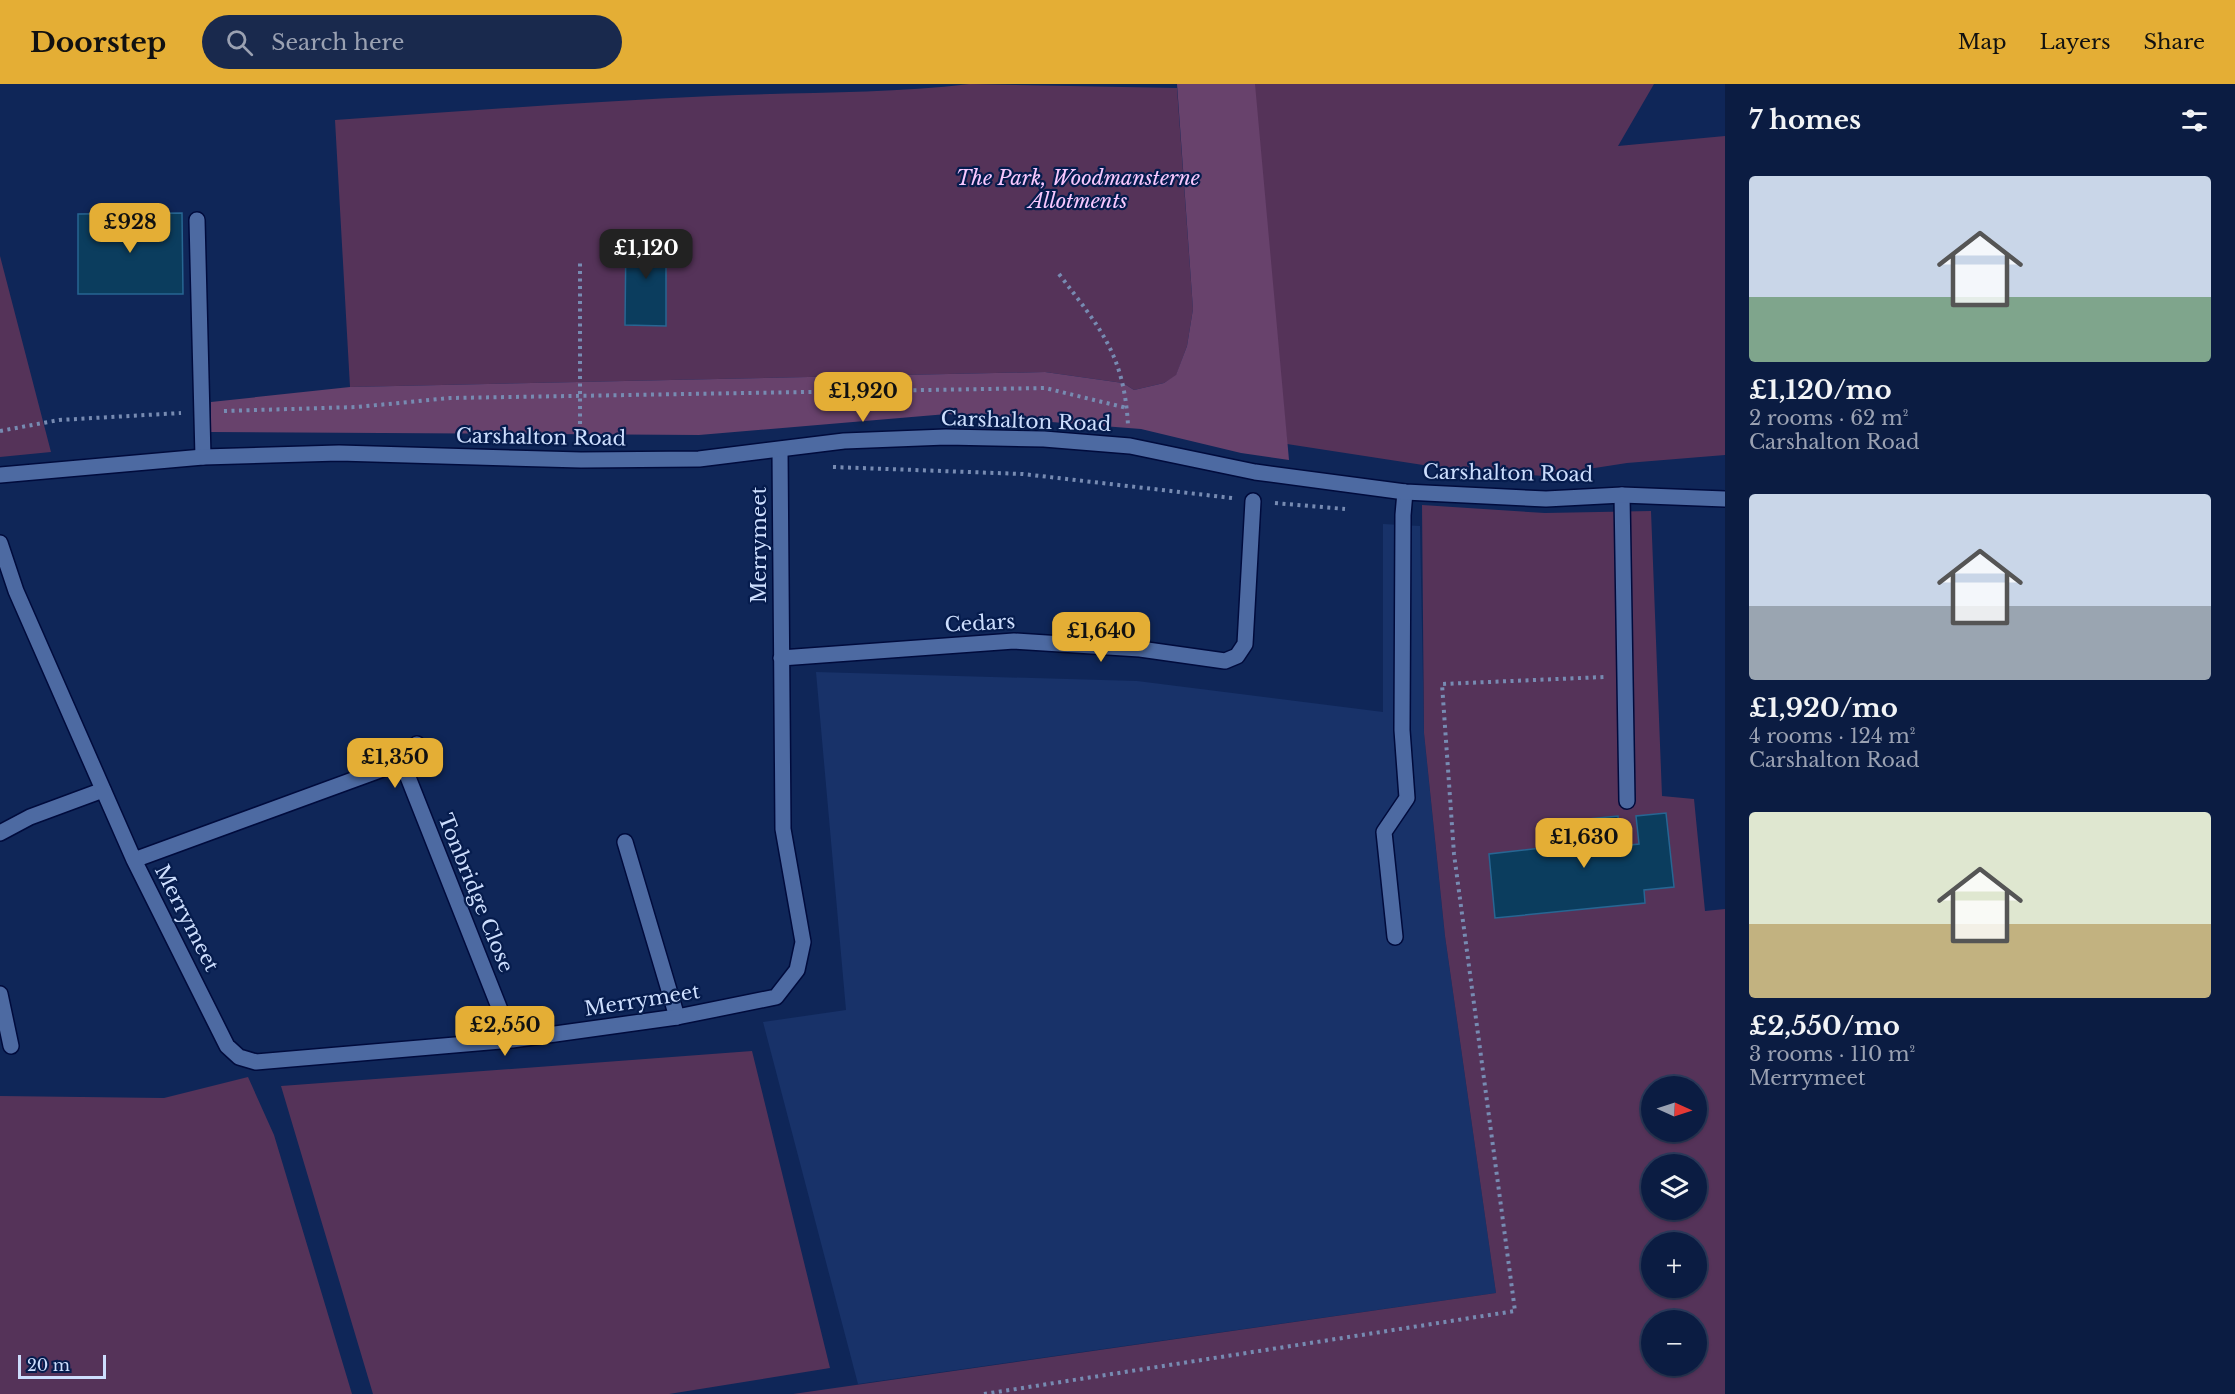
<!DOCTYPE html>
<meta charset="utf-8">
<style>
body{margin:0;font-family:"Libre Baskerville",serif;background:#19294d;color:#f1f3f6;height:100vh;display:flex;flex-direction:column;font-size:22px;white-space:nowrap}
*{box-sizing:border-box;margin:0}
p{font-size:20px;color:#9aa1b2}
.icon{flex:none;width:33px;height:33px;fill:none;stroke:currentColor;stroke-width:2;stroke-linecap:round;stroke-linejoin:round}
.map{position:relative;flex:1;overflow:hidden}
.sheet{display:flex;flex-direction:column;background:#0b1c42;width:510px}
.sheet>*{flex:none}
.needle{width:39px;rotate:93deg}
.controls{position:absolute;left:1641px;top:992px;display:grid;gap:12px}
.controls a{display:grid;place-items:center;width:66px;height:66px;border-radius:50%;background:#0b1c42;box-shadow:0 2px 4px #0004,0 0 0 2px #2b3a5b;font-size:30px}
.scale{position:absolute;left:18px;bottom:15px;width:88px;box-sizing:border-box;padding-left:6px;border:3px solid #cddefd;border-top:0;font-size:16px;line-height:21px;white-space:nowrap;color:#cddefd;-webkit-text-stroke:4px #061c4d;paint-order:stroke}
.price{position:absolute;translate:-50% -51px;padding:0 14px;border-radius:12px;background:#e4ae35;color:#111;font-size:20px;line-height:39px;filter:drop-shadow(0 2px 3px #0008)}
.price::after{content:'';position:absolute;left:50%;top:36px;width:18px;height:14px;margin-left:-9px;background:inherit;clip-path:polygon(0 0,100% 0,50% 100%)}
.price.active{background:#222;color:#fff}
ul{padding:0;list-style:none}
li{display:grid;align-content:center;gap:12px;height:318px;padding:0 24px}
li span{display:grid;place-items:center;height:186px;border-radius:6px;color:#555}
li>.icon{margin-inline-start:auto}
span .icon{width:108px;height:108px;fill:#fffc;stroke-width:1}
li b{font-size:26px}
h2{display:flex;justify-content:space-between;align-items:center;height:72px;padding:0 24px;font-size:26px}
header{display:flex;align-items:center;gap:36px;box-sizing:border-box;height:84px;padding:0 30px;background:#e4ae35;color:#111}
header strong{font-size:28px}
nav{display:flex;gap:33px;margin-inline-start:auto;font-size:21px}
.search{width:420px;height:54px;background:#19294d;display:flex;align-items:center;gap:15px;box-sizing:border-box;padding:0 21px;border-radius:33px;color:#9aa1b2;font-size:22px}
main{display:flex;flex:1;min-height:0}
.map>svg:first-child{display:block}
.built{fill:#183269}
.green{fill:#553359;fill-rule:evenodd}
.forest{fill:#68426c}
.building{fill:#0b3d5e;stroke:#276693;stroke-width:1.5}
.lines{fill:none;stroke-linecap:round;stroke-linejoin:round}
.lane-casing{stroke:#000b3c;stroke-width:18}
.street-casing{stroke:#000b3c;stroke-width:18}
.secondary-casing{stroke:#000b3c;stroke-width:18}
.path{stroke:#778bb2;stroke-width:4;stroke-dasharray:3 4.5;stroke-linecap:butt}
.lane{stroke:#4d6aa2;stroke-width:15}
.street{stroke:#4d6aa2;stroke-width:15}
.secondary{stroke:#4d6aa2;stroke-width:15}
.labels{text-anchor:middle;stroke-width:4.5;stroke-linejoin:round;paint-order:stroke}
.park-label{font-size:20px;font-style:italic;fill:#f8c8fe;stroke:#061c4d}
.street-label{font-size:20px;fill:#cddefd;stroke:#061c4d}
</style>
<header>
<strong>Doorstep</strong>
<div class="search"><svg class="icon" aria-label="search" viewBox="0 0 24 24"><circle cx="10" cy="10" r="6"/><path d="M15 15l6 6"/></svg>Search here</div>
<nav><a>Map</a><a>Layers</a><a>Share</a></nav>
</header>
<main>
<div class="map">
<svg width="1725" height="1310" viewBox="0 0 1725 1310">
<rect width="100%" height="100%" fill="#0f2658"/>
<path class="built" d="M 1383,440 L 1420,442 L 1424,649 L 1445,852 L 1496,1209 L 858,1300 L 763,938 L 846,926 L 816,588 L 1137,597 L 1383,628 Z"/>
<path class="green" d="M 970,0 L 1177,4 L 1193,225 L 1187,262 L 1176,292 L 1164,299 L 1134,306 L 1123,299 L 1045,288 L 350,303 L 335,36 C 461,27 586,18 712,12 C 798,8 885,10 970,0 Z
M 1253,0 L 1654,0 L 1618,62 L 1725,52 L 1725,371 L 1627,379 L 1543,392 L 1449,385 L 1287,360 Z
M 0,172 L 51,368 L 0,373 Z
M 1422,421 L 1545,429 L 1651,427 L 1662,712 L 1694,715 L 1705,827 L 1725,825 L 1725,1310 L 793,1310 L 1496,1209 L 1445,852 L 1424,649 ZM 1652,1002 L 1696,1002 L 1696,1047 L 1652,1047 ZM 1652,1080 L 1696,1080 L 1696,1125 L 1652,1125 ZM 1652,1158 L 1696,1158 L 1696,1203 L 1652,1203 ZM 1652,1236 L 1696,1236 L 1696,1281 L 1652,1281 Z
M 752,967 L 830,1284 L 669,1310 L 373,1310 L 281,1002 Z
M 248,993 L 274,1051 L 352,1310 L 0,1310 L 0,1012 L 164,1014 Z"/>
<path class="forest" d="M 1177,0 L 1255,0 L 1289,376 L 1241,369 L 1141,345 L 947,330 L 699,351 L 211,348 L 211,318 L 350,303 L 1045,288 L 1123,299 L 1134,306 L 1164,299 L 1176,291 L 1187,262 L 1193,225 Z"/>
<path class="building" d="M 182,129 L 183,210 L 78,210 L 78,130 Z
M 626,149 L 666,150 L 666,242 L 625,241 Z
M 1666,729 L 1674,803 L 1644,806 L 1645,819 L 1495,834 L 1489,770 L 1559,762 L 1557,738 L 1618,732 L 1621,762 L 1639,760 L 1636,732 Z"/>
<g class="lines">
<defs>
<path id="lane" d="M 197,136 L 203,373
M 1622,411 L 1627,717
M 0,749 L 30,733 L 103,706
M 625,758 L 677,933
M 1395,853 L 1384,748 L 1407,714 L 1402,646 L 1403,431 L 1405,408
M 0,910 L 11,962"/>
<path id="street" d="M 0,459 L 16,507 L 134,776 L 227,962 L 239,973 L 256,978 L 512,956 L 677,933 L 776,913 L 797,886 L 803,858 L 783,745 L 780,366
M 781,574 L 1014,557 L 1140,565 L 1225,577 L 1237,572 L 1245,560 L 1253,417
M 402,678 L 417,660
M 134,776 L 402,678 L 512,956"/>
<path id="secondary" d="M 0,391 L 203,373 L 339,369 L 581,376 L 699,375 L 844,357 L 946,353 L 1044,355 L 1130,362 L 1255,388 L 1405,408 L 1546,415 L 1622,411 L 1725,415"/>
</defs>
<use href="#lane" class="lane-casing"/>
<use href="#street" class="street-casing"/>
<use href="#secondary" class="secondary-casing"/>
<path class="path" d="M 1059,190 C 1100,244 1124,270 1128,341
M 824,292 L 824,306
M 224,327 L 357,323 L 450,314 L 1045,304 L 1127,324
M 0,347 L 59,336 L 181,329
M 580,355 L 580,175
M 833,383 L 1023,390 L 1232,414
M 1275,419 L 1345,425
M 984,1310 L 1515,1227 L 1454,770 L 1442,600 L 1604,593"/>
<use href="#lane" class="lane"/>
<use href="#street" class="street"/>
<use href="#secondary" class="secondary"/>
</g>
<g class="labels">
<g class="park-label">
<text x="1078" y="101">The Park, Woodmansterne<tspan x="1078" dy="23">Allotments</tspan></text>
</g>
<g class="street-label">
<text transform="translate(1026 337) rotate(2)" y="7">Carshalton Road</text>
<text transform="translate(541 353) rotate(1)" y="7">Carshalton Road</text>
<text transform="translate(1508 389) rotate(1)" y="7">Carshalton Road</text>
<text transform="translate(759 461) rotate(-90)" y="7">Merrymeet</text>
<text transform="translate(980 539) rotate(-3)" y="7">Cedars</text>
<text transform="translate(476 809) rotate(68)" y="7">Tonbridge Close</text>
<text transform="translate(187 834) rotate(63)" y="7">Merrymeet</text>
<text transform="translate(642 916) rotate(-9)" y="7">Merrymeet</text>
</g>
</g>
</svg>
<div class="controls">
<a><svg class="needle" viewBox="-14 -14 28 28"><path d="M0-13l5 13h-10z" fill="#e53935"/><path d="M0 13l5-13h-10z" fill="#9aa1b2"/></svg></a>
<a><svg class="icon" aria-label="layers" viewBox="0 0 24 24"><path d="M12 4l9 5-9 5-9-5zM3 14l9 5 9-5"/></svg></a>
<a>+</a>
<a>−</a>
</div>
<div class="scale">20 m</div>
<b class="price" style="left:130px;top:170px">£928</b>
<b class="price active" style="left:646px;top:196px">£1,120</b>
<b class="price" style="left:863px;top:339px">£1,920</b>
<b class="price" style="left:1101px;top:579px">£1,640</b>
<b class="price" style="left:395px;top:705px">£1,350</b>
<b class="price" style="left:1584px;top:785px">£1,630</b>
<b class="price" style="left:505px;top:973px">£2,550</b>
</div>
<section class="sheet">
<h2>7 homes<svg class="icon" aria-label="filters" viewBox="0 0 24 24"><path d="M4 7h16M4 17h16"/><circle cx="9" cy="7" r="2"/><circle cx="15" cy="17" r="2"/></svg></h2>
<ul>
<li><span style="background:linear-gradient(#c9d6e8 65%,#7fa58c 0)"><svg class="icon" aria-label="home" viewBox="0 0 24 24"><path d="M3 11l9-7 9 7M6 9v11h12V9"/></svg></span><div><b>£1,120/mo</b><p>2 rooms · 62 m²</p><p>Carshalton Road</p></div></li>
<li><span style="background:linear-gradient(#c9d6e8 60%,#9aa5b1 0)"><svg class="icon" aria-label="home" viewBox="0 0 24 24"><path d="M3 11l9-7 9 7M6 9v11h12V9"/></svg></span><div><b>£1,920/mo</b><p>4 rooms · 124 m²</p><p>Carshalton Road</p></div></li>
<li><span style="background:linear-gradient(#dfe7d0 60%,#c2b280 0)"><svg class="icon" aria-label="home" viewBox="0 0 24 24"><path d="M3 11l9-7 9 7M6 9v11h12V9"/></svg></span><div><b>£2,550/mo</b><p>3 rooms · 110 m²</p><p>Merrymeet</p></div></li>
</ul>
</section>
</main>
